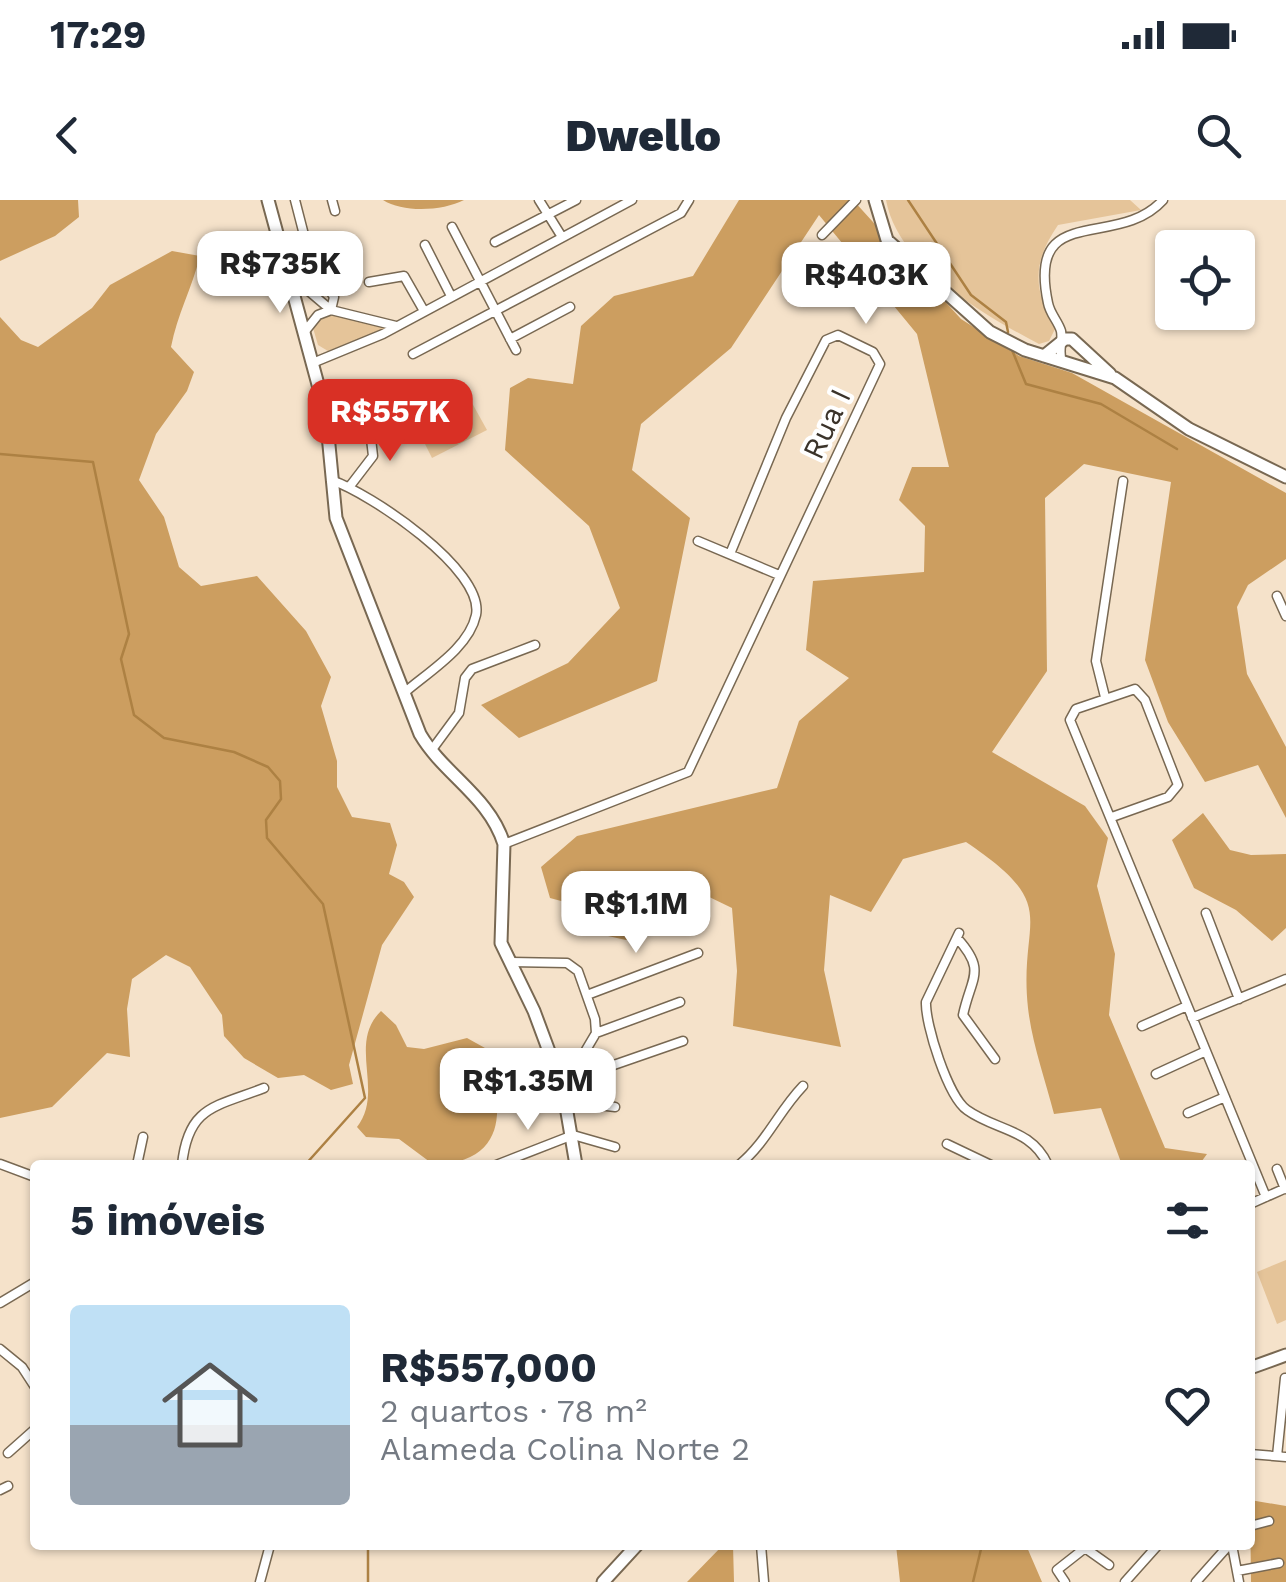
<!DOCTYPE html>
<html lang="pt">
<meta charset="utf-8">
<style>
body{margin:0;font-family:"Work Sans",sans-serif;background:#f6f6f7;color:#1f2937;height:100vh;display:flex;flex-direction:column;font-size:38px;white-space:nowrap}
*{box-sizing:border-box;margin:0}
p{font-size:32px;color:#747a83}
.icon{flex:none;width:55px;height:55px;fill:none;stroke:currentColor;stroke-width:2;stroke-linecap:round;stroke-linejoin:round}
.map{position:relative;flex:1;overflow:hidden}
.drawer{position:absolute;left:30px;top:960px;width:1225px;height:390px;display:flex;flex-direction:column;background:#fff;border-radius:10px;box-shadow:0 2px 8px #0004}
.drawer>*{flex:none}
.tools{position:absolute;left:1155px;top:30px;display:grid;gap:20px}
.tools a{display:grid;place-items:center;width:100px;height:100px;border-radius:10px;background:#fff;box-shadow:0 2px 8px #0004;font-size:50px}
.price{position:absolute;translate:-50% -85px;padding:0 22px;border-radius:20px;background:#fff;color:#222;font-size:32px;line-height:65px;filter:drop-shadow(0 2px 5px #0008)}
.price::after{content:'';position:absolute;left:50%;top:60px;width:30px;height:22px;margin-left:-15px;background:inherit;clip-path:polygon(0 0,100% 0,50% 100%)}
.price.active{background:#d93025;color:#fff}
ul{padding:0;list-style:none}
li{display:flex;align-items:center;gap:30px;height:250px;padding:0 40px}
li span{display:grid;place-items:center;flex:none;width:280px;height:200px;border-radius:10px;color:#555}
li>.icon{margin-inline-start:auto}
span .icon{width:120px;height:120px;fill:#fffc;stroke-width:1}
li b{font-size:42px}
h2{display:flex;justify-content:space-between;align-items:center;height:120px;padding:0 40px;font-size:42px}
.status{display:flex;justify-content:space-between;align-items:center;height:70px;padding:0 50px;background:#fff;direction:ltr}
.status svg{height:28px;fill:currentColor}
header{display:flex;justify-content:space-between;align-items:center;height:130px;padding:0 40px;background:#fff;font-size:45px;font-weight:800}
.map>svg:first-child{display:block}
.green{fill:#e5c499}
.forest{fill:#cc9e60}
.lines{fill:none;stroke-linecap:round;stroke-linejoin:round}
.stream{stroke:#ad8143;stroke-width:2.5}
.street-casing{stroke:#786852;stroke-width:11}
.secondary-casing{stroke:#786852;stroke-width:15}
.street{stroke:#fff;stroke-width:8}
.secondary{stroke:#fff;stroke-width:11}
.labels{text-anchor:middle;stroke-width:8;stroke-linejoin:round;paint-order:stroke}
.street-label{font-size:30px;fill:#3b332a;stroke:#fff}
</style>
<div class="status"><b>17:29</b><svg viewBox="0 0 49 12"><path d="M0 12V9h3v3zM5 12V6h3v6zM10 12V3h3v9zM15 12V0h3v12zM26 1h20v11H26zM47 4h2v5h-2z"/></svg></div>
<header><svg class="icon" aria-label="back" viewBox="0 0 24 24"><path d="M15 5l-7 7 7 7"/></svg>Dwello<svg class="icon" aria-label="search" viewBox="0 0 24 24"><circle cx="10" cy="10" r="6"/><path d="M15 15l6 6"/></svg></header>
<div class="map">
<svg width="1286" height="1382" viewBox="0 0 1286 1382">
<rect width="100%" height="100%" fill="#f5e2ca"/>
<path class="green" d="M 886,0 L 1130,0 L 1141,10 L 1058,25 C 1032,63 1033,89 1055,129 L 1049,141 L 1039,144 C 984,115 898,66 886,0 Z
M 332,114 L 384,126 L 384,129 L 328,151 L 318,145 L 313,128 L 320,118 Z
M 472,203 L 487,230 L 432,258 L 418,230 Z
M 1286,1060 L 1286,1120 L 1277,1124 L 1257,1072 Z"/>
<path class="forest" d="M 0,0 L 78,0 L 79,17 L 55,36 L 0,61 Z
M 383,0 L 464,0 C 443,11 403,13 383,0 Z
M 739,0 L 853,0 L 961,119 L 1019,156 L 1072,173 L 1286,293 L 1286,359 L 1248,385 L 1237,407 L 1247,474 L 1286,547 L 1286,618 L 1258,565 L 1205,582 L 1168,522 L 1145,460 L 1171,282 L 1084,264 L 1045,298 L 1047,471 L 992,552 L 1085,606 L 1108,638 L 1097,686 L 1115,754 L 1109,815 L 1165,948 L 1207,954 L 1199,965 L 1122,965 L 1101,908 L 1054,914 C 1045,879 1032,843 1028,808 C 1018,716 1064,708 966,642 L 903,659 L 871,712 L 830,695 L 824,770 L 841,847 L 733,826 L 737,771 L 732,708 L 703,694 L 695,721 L 626,740 L 590,732 L 576,705 L 550,698 L 541,667 L 577,636 L 777,588 L 799,521 L 849,478 L 806,450 L 813,381 L 924,372 L 925,326 L 899,300 L 912,267 L 949,267 L 917,134 L 819,15 L 731,148 L 641,224 L 632,270 L 690,318 L 657,481 L 519,538 L 481,505 L 568,463 L 620,408 L 589,326 L 505,250 L 510,188 L 528,178 L 573,184 L 581,126 L 614,96 L 693,76 Z
M 172,51 L 200,56 C 192,88 177,115 171,147 L 194,172 L 187,191 L 156,234 L 139,280 L 164,317 L 179,367 L 201,386 L 257,376 L 306,431 L 331,477 L 321,506 L 337,561 L 337,587 L 352,617 L 390,623 L 397,645 L 389,674 L 404,682 L 414,697 L 382,745 L 349,865 L 353,884 L 331,890 L 304,875 L 278,878 L 244,858 L 224,836 L 222,815 L 190,767 L 166,755 L 132,779 L 127,809 L 130,857 L 107,853 L 52,907 L 0,918 L 0,117 L 21,140 L 38,147 L 92,108 L 110,85 Z
M 1203,613 L 1230,650 L 1251,655 L 1286,654 L 1286,728 L 1272,741 L 1236,710 L 1194,688 L 1172,640 Z
M 381,811 L 396,825 L 407,847 L 424,849 L 467,838 L 485,848 C 502,902 513,961 434,965 L 399,939 L 366,937 L 357,927 C 385,891 347,844 381,811 Z
M 1250,1300 L 1286,1306 L 1286,1382 L 1251,1382 Z
M 723,1345 L 733,1345 L 734,1382 L 687,1382 Z
M 896,1345 L 1026,1345 L 1042,1382 L 900,1382 Z"/>
<g class="lines">
<path class="stream" d="M 908,0 L 971,95 L 1006,122 L 1008,132
M 1012,150 L 1026,184 L 1101,204 L 1177,249
M 0,254 L 93,262 L 129,434 L 121,459 L 134,515 L 164,538 L 234,552 L 268,567 L 280,581 L 281,599 L 266,620 L 267,638 L 323,704 L 365,898 L 305,965
M 368,1345 L 368,1382
M 973,1382 L 982,1345"/>
<defs>
<path id="street" d="M 295,0 L 311,62 L 334,97 L 331,110
M 332,0 L 335,11
M 539,0 L 562,37
M 452,27 L 516,150
M 822,35 L 856,0
M 495,42 L 576,0
M 425,45 L 451,96
M 291,76 L 331,110 L 396,126
M 369,82 L 404,76 L 424,111
M 306,130 L 318,115 L 331,110
M 510,139 L 570,107
M 413,154 L 681,13 L 689,0
M 315,162 L 383,134 L 632,0
M 1062,162 C 1058,151 1063,142 1061,131 C 1058,121 1050,114 1048,103 C 1026,0 1117,51 1163,0
M 331,280 C 370,293 485,370 476,415 C 469,448 428,472 404,493
M 350,286 L 373,256 L 370,230
M 698,341 L 779,375
M 1277,396 L 1286,416
M 1105,497 L 1096,461 L 1123,281
M 431,551 L 459,513 L 465,478 L 472,469 L 535,445
M 1112,617 L 1168,597 L 1178,585 L 1145,500 L 1135,489 L 1076,509 L 1070,520 L 1266,997
M 504,644 L 688,572 L 880,164 L 873,152 L 838,135 L 826,140 L 786,218 L 730,354
M 1206,713 L 1239,799
M 959,733 L 926,802 C 925,824 948,897 967,910 C 996,931 1031,928 1048,965
M 957,738 C 987,771 971,777 963,815 L 995,859
M 511,762 L 567,763 L 578,771 L 595,819 L 596,833 L 563,889
M 587,795 L 698,753
M 1192,818 L 1286,779
M 1142,826 L 1187,806
M 596,833 L 680,802
M 580,862 L 608,867 L 683,841
M 1156,874 L 1206,851
M 566,901 L 615,907
M 1188,913 L 1225,897
M 947,944 L 991,965
M 0,964 L 35,977
M 137,965 L 143,937
M 182,965 C 188,906 215,907 264,888
M 496,965 L 573,935 L 615,947
M 739,965 C 767,942 778,912 803,886
M 1277,969 L 1285,989
M 1250,1004 L 1286,988
M 0,1103 L 35,1082
M 0,1149 L 22,1167 L 35,1187
M 8,1253 L 35,1229
M 1250,1254 L 1286,1257
M 1277,1256 L 1285,1178
M 0,1290 L 8,1286
M 1250,1326 L 1269,1321
M 761,1345 L 764,1382
M 1232,1345 L 1239,1382
M 1237,1371 L 1279,1363
M 260,1382 L 270,1345
M 1065,1382 L 1057,1370 L 1085,1348 L 1109,1365
M 1125,1382 L 1158,1345
M 1196,1382 L 1229,1345"/>
<path id="secondary" d="M 268,0 L 326,214 L 336,318 L 420,534 C 444,575 489,596 504,644 L 501,743 L 534,811 L 563,889 L 576,965
M 875,0 L 887,40 L 990,132 L 1025,150 L 1115,178 L 1189,229 L 1286,277
M 1044,156 L 1065,139 L 1072,139 L 1110,174
M 1250,1168 L 1286,1155
M 603,1382 L 637,1345"/>
</defs>
<use href="#street" class="street-casing"/>
<use href="#secondary" class="secondary-casing"/>
<use href="#street" class="street"/>
<use href="#secondary" class="secondary"/>
</g>
<g class="labels">
<g class="street-label">
<text transform="translate(827 224) rotate(-65)" y="10">Rua I</text>
</g>
</g>
</svg>
<div class="tools">
<a><svg class="icon" aria-label="locate" viewBox="0 0 24 24"><circle cx="12" cy="12" r="6"/><path d="M12 2v4M12 18v4M2 12h4M18 12h4"/></svg></a>
</div>
<b class="price" style="left:280px;top:116px">R$735K</b>
<b class="price" style="left:866px;top:127px">R$403K</b>
<b class="price active" style="left:390px;top:264px">R$557K</b>
<b class="price" style="left:636px;top:756px">R$1.1M</b>
<b class="price" style="left:528px;top:933px">R$1.35M</b>
<section class="drawer">
<h2>5 imóveis<svg class="icon" aria-label="filters" viewBox="0 0 24 24"><path d="M4 7h16M4 17h16"/><circle cx="9" cy="7" r="2"/><circle cx="15" cy="17" r="2"/></svg></h2>
<ul>
<li><span style="background:linear-gradient(#bfe0f5 60%,#9aa5b1 0)"><svg class="icon" aria-label="home" viewBox="0 0 24 24"><path d="M3 11l9-7 9 7M6 9v11h12V9"/></svg></span><div><b>R$557,000</b><p>2 quartos · 78 m²</p><p>Alameda Colina Norte 2</p></div><svg class="icon" aria-label="heart" viewBox="0 0 24 24"><path d="M12 20l-8-8c-3-5 5-10 8-4 3-6 11-1 8 4z"/></svg></li>
</ul>
</section>
</div>
